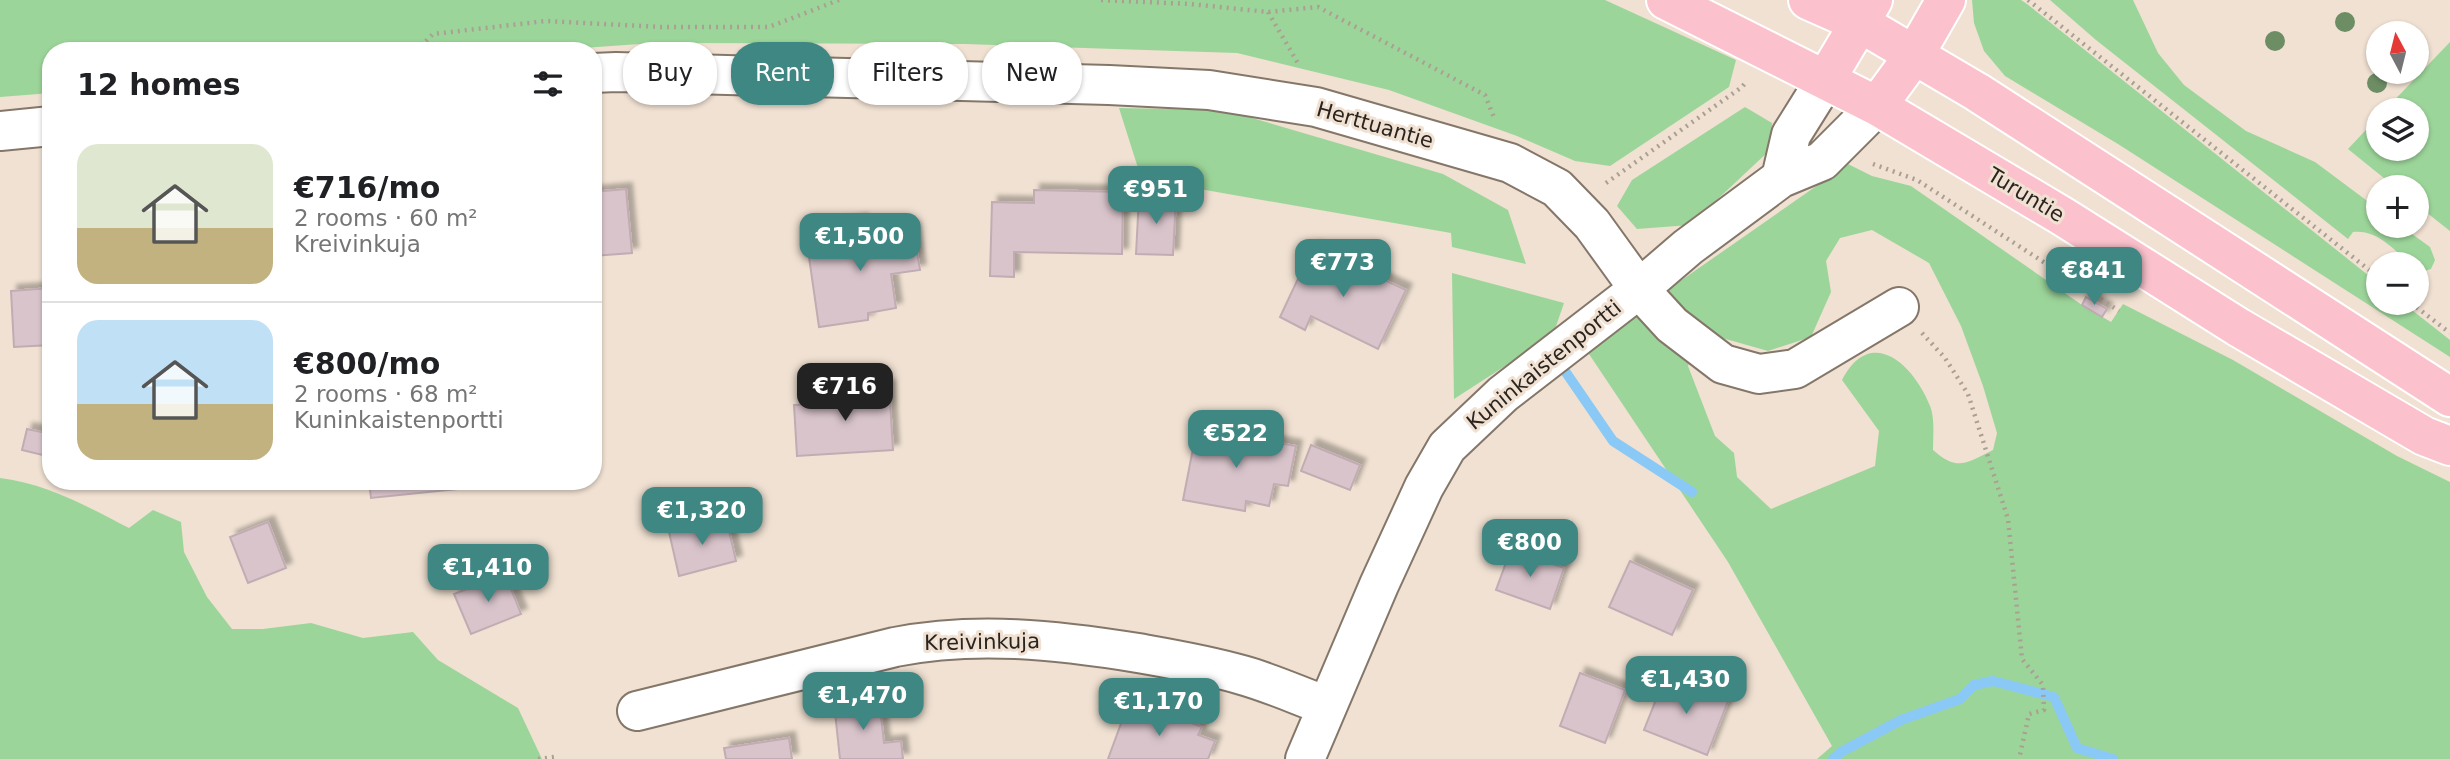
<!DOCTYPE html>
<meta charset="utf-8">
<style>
body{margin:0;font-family:"DejaVu Sans",sans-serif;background:#f6f6f6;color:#202124;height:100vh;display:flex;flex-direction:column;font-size:26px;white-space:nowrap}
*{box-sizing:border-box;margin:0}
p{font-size:23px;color:#757577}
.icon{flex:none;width:38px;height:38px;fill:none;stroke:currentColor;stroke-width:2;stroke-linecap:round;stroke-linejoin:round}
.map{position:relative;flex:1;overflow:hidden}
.sheet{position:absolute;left:42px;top:42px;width:560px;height:448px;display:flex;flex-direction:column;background:#fff;border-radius:28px;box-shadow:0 2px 5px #0004}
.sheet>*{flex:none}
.hud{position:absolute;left:623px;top:42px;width:665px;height:63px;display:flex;gap:14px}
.needle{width:46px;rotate:353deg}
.fabs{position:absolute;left:2366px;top:21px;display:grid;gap:14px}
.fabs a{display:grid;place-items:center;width:63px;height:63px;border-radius:50%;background:#fff;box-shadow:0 2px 5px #0004;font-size:35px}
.price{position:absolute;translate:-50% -60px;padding:0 16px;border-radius:14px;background:#3f8783;color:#fff;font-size:23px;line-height:46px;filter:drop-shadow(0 2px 4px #0008)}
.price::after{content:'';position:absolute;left:50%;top:42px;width:21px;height:16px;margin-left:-10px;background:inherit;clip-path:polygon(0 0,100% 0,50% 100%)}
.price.current{background:#222;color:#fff}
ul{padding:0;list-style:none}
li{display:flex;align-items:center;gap:21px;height:175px;padding:0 35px}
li+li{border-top:2px solid #e0e0e0}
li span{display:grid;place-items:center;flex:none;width:196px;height:140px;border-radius:21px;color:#555}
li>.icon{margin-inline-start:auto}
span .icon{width:84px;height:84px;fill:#fffc;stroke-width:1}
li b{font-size:30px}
h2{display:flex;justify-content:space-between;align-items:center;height:84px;padding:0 35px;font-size:30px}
.tag{padding:0 24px;border-radius:28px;background:#fff;box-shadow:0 2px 5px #0004;font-size:24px;line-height:63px}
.tag.current{background:#3f8783;color:#fff}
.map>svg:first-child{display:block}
.green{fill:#9cd59a}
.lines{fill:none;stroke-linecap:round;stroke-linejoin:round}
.stream{stroke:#8ac9f5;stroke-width:10}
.building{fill:#d9c4cb;stroke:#c1acb3;stroke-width:2;filter:url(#shadow)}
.minor-casing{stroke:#847769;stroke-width:42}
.major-casing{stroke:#fff;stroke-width:42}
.path{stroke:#ab9f94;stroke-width:4.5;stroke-dasharray:2 5;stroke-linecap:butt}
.minor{stroke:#fff;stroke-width:38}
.major{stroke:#fbc2cd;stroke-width:38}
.tree{fill:#6d8d64}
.labels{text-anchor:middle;stroke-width:6;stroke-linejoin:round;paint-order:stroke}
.street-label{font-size:21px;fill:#2a241f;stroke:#f0e1d2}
</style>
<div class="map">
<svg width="2450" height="759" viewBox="0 0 2450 759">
<defs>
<filter id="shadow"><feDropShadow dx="6" dy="-6" stdDeviation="2" flood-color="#0004"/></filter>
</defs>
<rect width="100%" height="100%" fill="#f0e1d2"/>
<path class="green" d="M 0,0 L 1605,0 L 1736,60 L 1729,87 L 1610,166 L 1575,161 L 1517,136 L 1389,90 L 1237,53 L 965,44 L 654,43 L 540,51 L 51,51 L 51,93 L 0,97 Z
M 1972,0 L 2021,0 L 2027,4 L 2378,283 L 2378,303 L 2403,303 L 2450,340 L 2450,357 L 2118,144 L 2005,76 L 1984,51 L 1974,23 Z
M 2050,0 L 2133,0 L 2158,53 L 2184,85 L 2246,131 L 2315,162 L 2378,209 L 2378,226 L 2401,226 L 2430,247 L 2435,260 L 2431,269 L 2421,272 L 2417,269 L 2417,264 L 2411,264 C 2394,250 2377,229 2353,232 L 2348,239 L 2096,40 Z
M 2450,42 L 2450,231 L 2417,205 L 2417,187 L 2395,187 L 2348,149 L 2378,117 L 2378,149 L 2417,149 L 2417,110 L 2385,110 Z
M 1745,107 L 1772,123 L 1770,150 L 1690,225 L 1637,229 L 1617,206 L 1632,180 Z
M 1119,108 L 1225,110 L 1443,174 L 1508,210 L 1526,264 L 1452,247 L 1451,233 L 1194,188 L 1144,187 Z
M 1848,164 L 1872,176 L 1911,186 L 2082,305 L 2111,322 L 2123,304 L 2233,360 L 2397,456 L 2450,482 L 2450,759 L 1817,759 L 1832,746 L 1728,562 L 1587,351 L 1629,317 L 1647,317 L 1692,355 L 1688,366 L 1715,436 L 1734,453 L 1737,477 L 1771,509 L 1875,466 L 1879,431 L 1842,380 C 1871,324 1914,365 1930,406 C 1935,418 1933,437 1933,450 C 1958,472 1966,463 1993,450 L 1997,433 L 1983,386 L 1961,326 L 1929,263 L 1872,230 L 1840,238 L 1826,261 L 1831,292 L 1811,337 L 1768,351 L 1701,332 L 1666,291 Z
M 1452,273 L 1564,303 L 1553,335 L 1454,399 Z
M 0,478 C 48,484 86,506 129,528 L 153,510 L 181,522 L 184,552 L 207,597 L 232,629 L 263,629 L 311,623 L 363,638 L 413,632 L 438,660 L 518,708 L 542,759 L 0,759 Z"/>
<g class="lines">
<path class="stream" d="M 1565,371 L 1613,441 L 1692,492
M 1833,759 L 1841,752 L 1901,720 L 1960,699 L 1974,685 L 1993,681 L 2054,697 L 2077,748 L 2113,759"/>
</g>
<path class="building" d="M 626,189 L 632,253 L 593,256 L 593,192 Z
M 1034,190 L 1123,192 L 1122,254 L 1014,252 L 1014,277 L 990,276 L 992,202 L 1034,203 Z
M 1139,197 L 1176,198 L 1173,255 L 1136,254 Z
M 862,220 L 866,245 L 873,244 L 871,234 L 913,228 L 920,270 L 891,274 L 896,308 L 868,313 L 868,320 L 819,327 L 809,257 L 838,252 L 834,224 Z
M 1313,247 L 1406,290 L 1378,349 L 1311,316 L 1305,330 L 1280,317 Z
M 51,288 L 51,345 L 14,347 L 11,291 Z
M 2086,297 L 2107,309 L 2102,317 L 2082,305 Z
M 889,386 L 893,450 L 797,456 L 794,405 L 820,404 L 819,391 Z
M 1197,428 L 1296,446 L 1288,486 L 1274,484 L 1269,506 L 1246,501 L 1245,511 L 1183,500 Z
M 27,429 L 51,434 L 51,457 L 22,450 Z
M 1311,445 L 1360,465 L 1350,490 L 1301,471 Z
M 369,481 L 456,481 L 457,489 L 371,498 Z
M 726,518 L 736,561 L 679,576 L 669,532 Z
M 268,522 L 286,568 L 248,583 L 230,537 Z
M 1511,549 L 1564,568 L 1550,609 L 1496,590 Z
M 1630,561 L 1693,590 L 1672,635 L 1609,607 Z
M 505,574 L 521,614 L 471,634 L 454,594 Z
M 1580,673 L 1625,690 L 1605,743 L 1560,726 Z
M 1665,677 L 1728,701 L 1707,755 L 1644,730 Z
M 879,698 L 884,743 L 901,741 L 903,759 L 840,759 L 834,703 Z
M 1148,706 L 1202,727 L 1198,735 L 1215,741 L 1208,759 L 1108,759 L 1126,710 L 1144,717 Z
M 789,738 L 792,759 L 726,759 L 724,748 Z"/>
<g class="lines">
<defs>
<path id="minor" d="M 593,73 L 616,72 L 1109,85 L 1209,90 L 1316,107 L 1510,163 L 1557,188 L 1592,224 L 1639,289 L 1672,325 L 1723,364 L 1759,374 L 1795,369 L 1899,307
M 0,131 L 51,126
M 1781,178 L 1791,135 L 1826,79
M 637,711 L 895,647 C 976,631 1057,640 1138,653 C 1172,659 1208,665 1242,675 C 1271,683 1299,696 1327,706
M 1305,759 L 1379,585 L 1424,487 L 1447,447 L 1503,394 L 1639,289 L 1688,247 L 1781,178 L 1822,161 L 1877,106"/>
<path id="major" d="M 1666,0 L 1877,106 L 2062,216 L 2238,327 L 2424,436 L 2450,446
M 1808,0 L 1860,23 L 1977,92 L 2450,397
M 1826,79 L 1873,0
M 1877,106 L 1915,54 L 1946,0"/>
</defs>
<use href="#minor" class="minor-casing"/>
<use href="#major" class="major-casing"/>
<path class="path" d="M 1101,0 L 1190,4 L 1268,12 L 1318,7 L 1485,95 L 1495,120
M 2028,0 L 2378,277
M 1268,12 L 1299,65
M 416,51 L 433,34 L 546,21 L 661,27 L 769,27 L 839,0
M 1873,164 L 1917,180 L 2119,311
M 1606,183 L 1742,87 L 1746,82
M 2411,303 L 2450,333
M 1922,333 L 1945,358 L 1968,394 L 2008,519 L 2022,659 L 2043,685 L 2044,710 L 2029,714 L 2019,759
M 538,759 L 554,757"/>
<use href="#minor" class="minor"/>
<use href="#major" class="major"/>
</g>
<g class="tree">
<circle cx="2345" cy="22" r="10"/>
<circle cx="2275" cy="41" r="10"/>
<circle cx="2377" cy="83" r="10"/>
</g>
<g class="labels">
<g class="street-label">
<text transform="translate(1375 125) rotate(16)" y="7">Herttuantie</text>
<text transform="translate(2026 195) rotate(31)" y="7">Turuntie</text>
<text transform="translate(1544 365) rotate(-39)" y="7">Kuninkaistenportti</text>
<text transform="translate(982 642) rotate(-1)" y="7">Kreivinkuja</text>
</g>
</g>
</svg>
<div class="fabs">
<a><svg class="needle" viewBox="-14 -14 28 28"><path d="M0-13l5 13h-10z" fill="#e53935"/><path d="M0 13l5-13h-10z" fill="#757577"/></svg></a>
<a><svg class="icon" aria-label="layers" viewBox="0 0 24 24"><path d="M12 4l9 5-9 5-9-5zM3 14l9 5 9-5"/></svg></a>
<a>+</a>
<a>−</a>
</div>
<b class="price" style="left:1156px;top:226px">€951</b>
<b class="price" style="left:860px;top:273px">€1,500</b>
<b class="price" style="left:1343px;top:299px">€773</b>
<b class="price" style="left:2094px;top:307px">€841</b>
<b class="price current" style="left:845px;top:423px">€716</b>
<b class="price" style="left:1236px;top:470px">€522</b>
<b class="price" style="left:702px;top:547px">€1,320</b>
<b class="price" style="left:1530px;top:579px">€800</b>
<b class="price" style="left:488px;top:604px">€1,410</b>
<b class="price" style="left:1686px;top:716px">€1,430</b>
<b class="price" style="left:863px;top:732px">€1,470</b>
<b class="price" style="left:1159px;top:738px">€1,170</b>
<div class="hud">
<a class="tag">Buy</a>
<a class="tag current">Rent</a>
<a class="tag">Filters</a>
<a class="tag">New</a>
</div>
<section class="sheet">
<h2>12 homes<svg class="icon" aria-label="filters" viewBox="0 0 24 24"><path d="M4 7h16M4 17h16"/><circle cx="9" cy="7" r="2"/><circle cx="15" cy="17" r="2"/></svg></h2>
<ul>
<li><span style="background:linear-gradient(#dfe7d0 60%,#c2b280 0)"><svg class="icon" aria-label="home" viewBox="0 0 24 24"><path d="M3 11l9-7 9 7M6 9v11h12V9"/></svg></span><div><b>€716/mo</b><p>2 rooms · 60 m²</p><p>Kreivinkuja</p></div></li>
<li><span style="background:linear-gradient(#bfe0f5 60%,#c2b280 0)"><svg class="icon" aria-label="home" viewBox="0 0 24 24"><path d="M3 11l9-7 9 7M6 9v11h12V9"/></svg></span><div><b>€800/mo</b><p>2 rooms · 68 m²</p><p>Kuninkaistenportti</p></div></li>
</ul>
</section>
</div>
